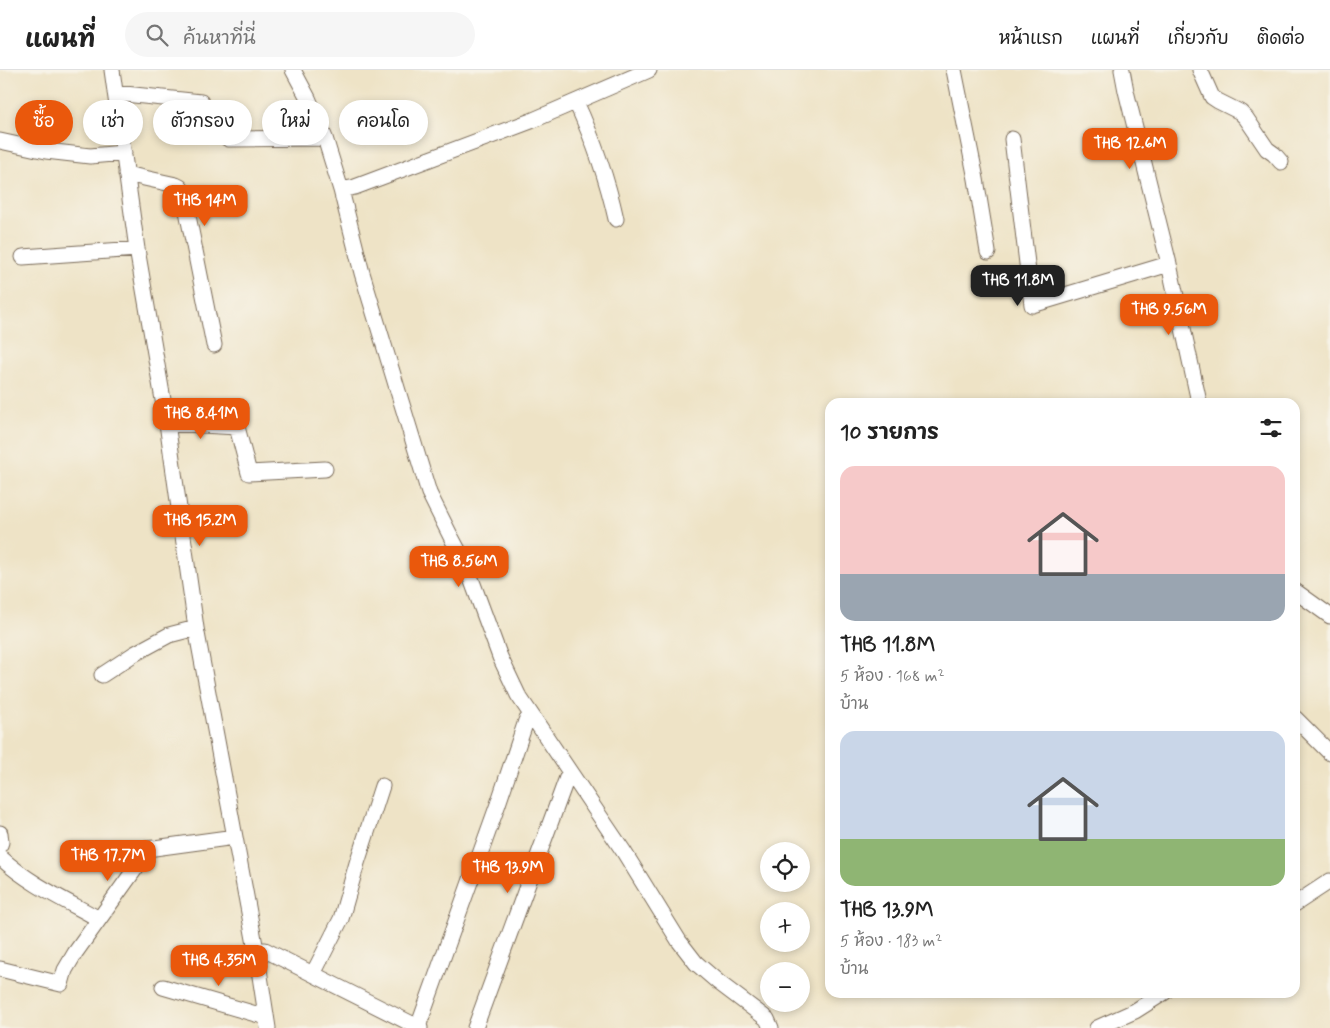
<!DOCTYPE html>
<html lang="th">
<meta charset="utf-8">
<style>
body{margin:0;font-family:Mynerve,"Playpen Sans Thai",sans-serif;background:#f6f6f6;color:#222;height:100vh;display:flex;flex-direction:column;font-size:19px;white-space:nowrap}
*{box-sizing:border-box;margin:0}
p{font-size:16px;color:#767676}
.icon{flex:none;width:28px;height:28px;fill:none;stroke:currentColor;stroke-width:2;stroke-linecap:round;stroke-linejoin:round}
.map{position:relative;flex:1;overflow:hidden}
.side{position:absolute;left:825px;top:328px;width:475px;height:600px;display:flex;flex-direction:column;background:#fff;border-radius:15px;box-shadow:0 2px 8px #0003}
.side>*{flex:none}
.top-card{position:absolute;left:15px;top:30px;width:475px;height:45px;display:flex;gap:10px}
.buttons{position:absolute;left:760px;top:772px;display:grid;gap:10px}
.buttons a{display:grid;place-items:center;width:50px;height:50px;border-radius:50%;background:#fff;box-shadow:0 2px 8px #0003;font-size:25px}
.price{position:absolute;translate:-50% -42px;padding:0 11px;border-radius:10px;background:#ea580c;color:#fff;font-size:16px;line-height:32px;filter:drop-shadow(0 1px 2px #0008)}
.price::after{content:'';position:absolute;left:50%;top:30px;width:15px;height:11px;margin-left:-8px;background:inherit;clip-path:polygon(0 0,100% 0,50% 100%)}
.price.active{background:#222;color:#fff}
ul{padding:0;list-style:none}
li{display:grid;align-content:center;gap:10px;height:265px;padding:0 15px}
li span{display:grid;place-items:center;height:155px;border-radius:15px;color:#555}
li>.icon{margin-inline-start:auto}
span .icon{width:90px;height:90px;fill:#fffc;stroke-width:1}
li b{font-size:21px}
h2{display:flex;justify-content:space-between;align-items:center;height:60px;padding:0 15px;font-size:21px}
.tag{padding:0 18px;border-radius:22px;background:#fff;box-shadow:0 2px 8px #0003;font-size:18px;line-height:45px}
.tag.active{background:#ea580c;color:#fff}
header{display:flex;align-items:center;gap:30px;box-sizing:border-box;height:70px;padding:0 25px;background:#fff;border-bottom:1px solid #e0e0e0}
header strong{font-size:24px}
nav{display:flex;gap:28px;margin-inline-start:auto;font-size:18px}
.search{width:350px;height:45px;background:#f6f6f6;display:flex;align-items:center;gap:12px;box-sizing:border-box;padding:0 18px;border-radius:28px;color:#767676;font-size:19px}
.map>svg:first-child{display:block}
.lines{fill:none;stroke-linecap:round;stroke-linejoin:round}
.minor-casing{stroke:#7a6b59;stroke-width:17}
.minor{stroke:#fff;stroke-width:15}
</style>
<header>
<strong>แผนที่</strong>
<div class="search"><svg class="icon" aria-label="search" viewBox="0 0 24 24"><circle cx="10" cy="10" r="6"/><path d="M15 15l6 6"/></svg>ค้นหาที่นี่</div>
<nav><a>หน้าแรก</a><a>แผนที่</a><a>เกี่ยวกับ</a><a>ติดต่อ</a></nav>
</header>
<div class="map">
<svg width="1330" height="958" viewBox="0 0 1330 958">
<rect width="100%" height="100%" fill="#f7f3e8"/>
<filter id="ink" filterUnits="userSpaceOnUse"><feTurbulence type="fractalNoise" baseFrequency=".02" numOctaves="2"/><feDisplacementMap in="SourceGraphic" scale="10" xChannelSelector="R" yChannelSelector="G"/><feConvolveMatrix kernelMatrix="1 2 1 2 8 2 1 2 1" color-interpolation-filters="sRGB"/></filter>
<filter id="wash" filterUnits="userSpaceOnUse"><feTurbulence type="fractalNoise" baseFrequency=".0096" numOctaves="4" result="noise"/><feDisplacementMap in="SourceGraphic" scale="20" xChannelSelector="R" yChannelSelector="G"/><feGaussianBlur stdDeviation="1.12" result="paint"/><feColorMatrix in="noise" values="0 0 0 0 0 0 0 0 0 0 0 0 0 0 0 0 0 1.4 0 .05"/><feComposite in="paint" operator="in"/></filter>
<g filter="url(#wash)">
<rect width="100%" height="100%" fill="#eee3c6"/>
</g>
<g filter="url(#ink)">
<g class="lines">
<defs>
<path id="minor" d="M 112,0 L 137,179 L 167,353 L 196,558 L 256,880 L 268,958
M 293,0 L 308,28 L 325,68 L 341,120 L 362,203 L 429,423 L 450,465 L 466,495 L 500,587 L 518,625 L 624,782 L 679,871 L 696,893 L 718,912 L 767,949 L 771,958
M 954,0 L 976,109 L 988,182
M 1122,0 L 1126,21 L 1169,194 L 1199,332
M 1200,0 L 1212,27 L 1218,31 L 1240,42 L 1246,48 L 1267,79 L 1274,84 L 1281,92
M 115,23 L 201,32
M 576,32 C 593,69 607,108 616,149
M 228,69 L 325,68
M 1012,69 L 1032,235 L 1169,194
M 0,71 L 46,81 L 90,86 L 124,83
M 126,104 L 176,115 L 180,117 L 183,121 L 214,275
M 341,120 L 355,117 L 531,51 L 649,0
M 23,187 L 137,179
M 167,353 L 237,357 L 249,403 L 325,399
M 1295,521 L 1330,546
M 102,605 L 134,584 L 169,565 L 196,558
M 1295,648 L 1330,683
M 0,763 L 1,772 L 0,775
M 0,787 C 29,814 65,830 99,849
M 1295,834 L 1330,811
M 256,880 L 265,880 L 420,958
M 0,899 L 61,914 L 65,900 L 75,883 L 140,792 L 147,779 L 235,767
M 313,904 L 341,849 L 357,793 L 382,716
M 163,917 L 266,947
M 418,957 L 498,734 L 526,651 L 531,645
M 475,958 L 569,702
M 1097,958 L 1135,941 L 1165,922"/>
</defs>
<use href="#minor" class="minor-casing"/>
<use href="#minor" class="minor"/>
</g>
</g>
</svg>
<div class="buttons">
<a><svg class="icon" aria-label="locate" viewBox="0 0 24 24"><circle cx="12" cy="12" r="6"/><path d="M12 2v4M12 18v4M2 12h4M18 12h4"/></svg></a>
<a>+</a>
<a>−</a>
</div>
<b class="price" style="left:1130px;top:100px">THB 12.6M</b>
<b class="price" style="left:205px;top:157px">THB 14M</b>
<b class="price active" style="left:1018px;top:237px">THB 11.8M</b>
<b class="price" style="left:1169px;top:266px">THB 9.56M</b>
<b class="price" style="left:201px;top:370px">THB 8.41M</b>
<b class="price" style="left:200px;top:477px">THB 15.2M</b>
<b class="price" style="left:459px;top:518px">THB 8.56M</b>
<b class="price" style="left:108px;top:812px">THB 17.7M</b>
<b class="price" style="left:508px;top:824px">THB 13.9M</b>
<b class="price" style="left:219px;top:917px">THB 4.35M</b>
<div class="top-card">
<a class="tag active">ซื้อ</a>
<a class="tag">เช่า</a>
<a class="tag">ตัวกรอง</a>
<a class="tag">ใหม่</a>
<a class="tag">คอนโด</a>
</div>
<section class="side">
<h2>10 รายการ<svg class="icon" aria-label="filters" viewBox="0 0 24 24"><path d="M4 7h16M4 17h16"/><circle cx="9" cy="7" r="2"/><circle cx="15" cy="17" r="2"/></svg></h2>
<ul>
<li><span style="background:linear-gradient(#f6c9c9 70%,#9aa5b1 0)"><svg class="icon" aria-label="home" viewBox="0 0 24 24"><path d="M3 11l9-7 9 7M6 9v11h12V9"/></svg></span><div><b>THB 11.8M</b><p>5 ห้อง · 168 m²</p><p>บ้าน</p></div></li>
<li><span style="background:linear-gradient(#c9d6e8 70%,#8fb573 0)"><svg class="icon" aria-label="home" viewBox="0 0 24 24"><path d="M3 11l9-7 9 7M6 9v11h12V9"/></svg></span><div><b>THB 13.9M</b><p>5 ห้อง · 183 m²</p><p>บ้าน</p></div></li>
</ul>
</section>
</div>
